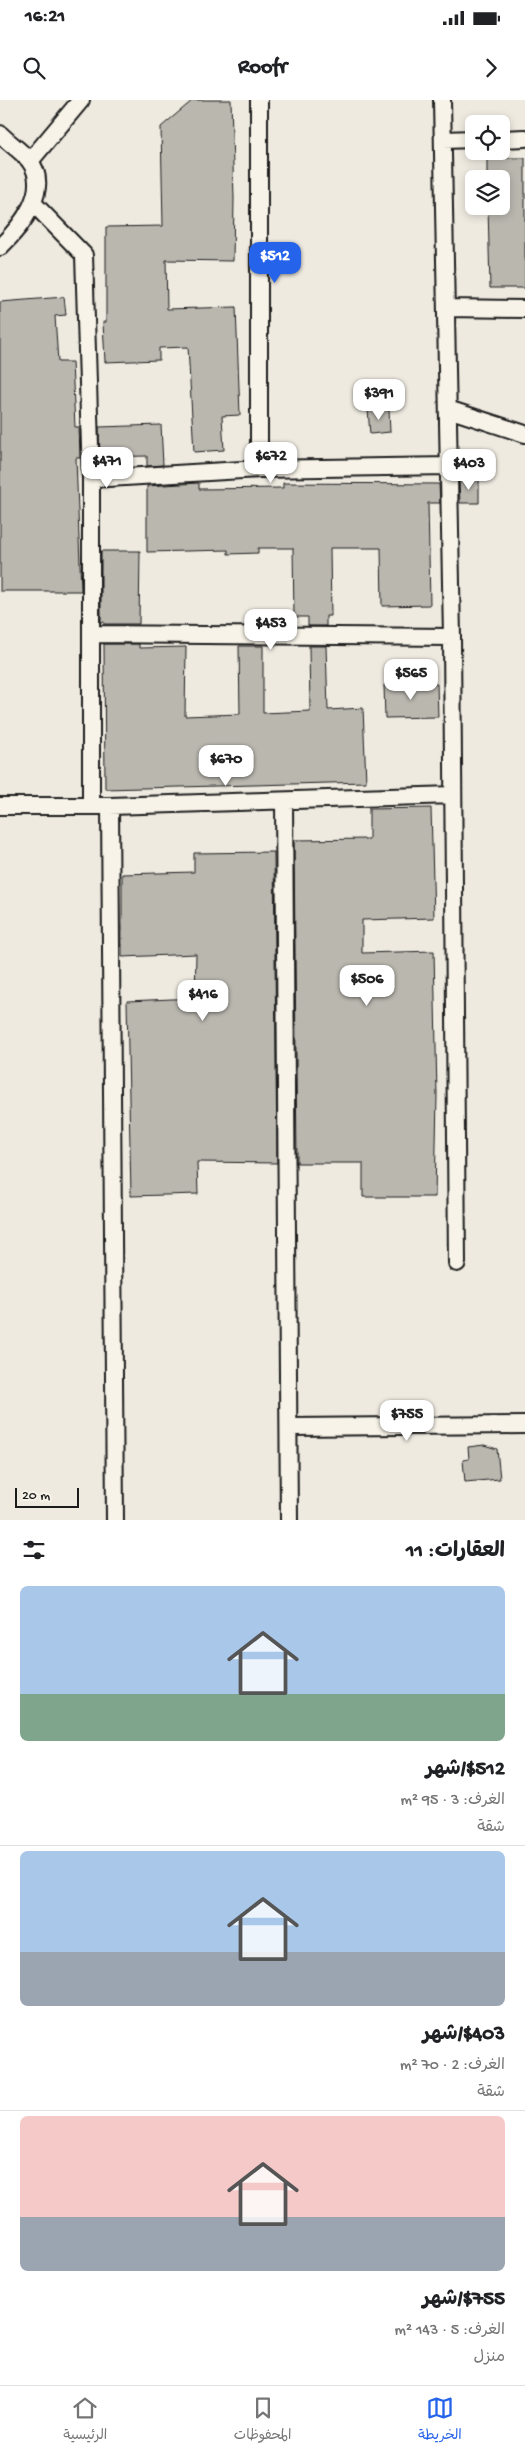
<!DOCTYPE html>
<html lang="ar">
<meta charset="utf-8">
<style>
body{margin:0;font-family:"Gochi Hand","Playpen Sans Arabic",sans-serif;background:#f2f2f2;color:#202124;direction:rtl;height:100vh;display:flex;flex-direction:column;font-size:19px;white-space:nowrap}
*{box-sizing:border-box;margin:0}
p{font-size:16px;color:#757577}
.icon{flex:none;width:28px;height:28px;fill:none;stroke:currentColor;stroke-width:2;stroke-linecap:round;stroke-linejoin:round}
.map{position:relative;height:1420px;overflow:hidden;direction:ltr}
.details{display:flex;flex-direction:column;background:#fff;flex:1}
.details>*{flex:none}
.tools{position:absolute;left:465px;top:15px;display:grid;gap:10px}
.tools a{display:grid;place-items:center;width:45px;height:45px;border-radius:8px;background:#fff;box-shadow:0 2px 8px #0003;font-size:25px}
.scale{position:absolute;left:15px;bottom:12px;width:64px;box-sizing:border-box;padding-left:5px;border:2px solid #1c1c1c;border-top:0;font-size:14px;line-height:18px;white-space:nowrap;color:#1c1c1c;-webkit-text-stroke:4px #f7f3e8;paint-order:stroke}
.price{position:absolute;translate:-50% -42px;padding:0 11px;border-radius:10px;background:#fff;color:#222;font-size:16px;line-height:32px;filter:drop-shadow(0 1px 2px #0008)}
.price::after{content:'';position:absolute;left:50%;top:30px;width:15px;height:11px;margin-left:-8px;background:inherit;clip-path:polygon(0 0,100% 0,50% 100%)}
.price.on{background:#2563eb;color:#fff}
ul{padding:0;list-style:none}
li{display:grid;align-content:center;gap:10px;height:265px;padding:0 20px}
li+li{border-top:1px solid #e0e0e0}
li span{display:grid;place-items:center;height:155px;border-radius:8px;color:#555}
li>.icon{margin-inline-start:auto}
span .icon{width:90px;height:90px;fill:#fffc;stroke-width:1}
li b{font-size:21px}
h2{display:flex;justify-content:space-between;align-items:center;height:60px;padding:0 20px;font-size:21px}
.status{display:flex;justify-content:space-between;align-items:center;height:35px;padding:0 25px;background:#fff;direction:ltr}
.status svg{height:14px;fill:currentColor}
header{display:flex;justify-content:space-between;align-items:center;height:65px;padding:0 20px;background:#fff;font-size:22px;font-weight:700}
.menu{display:flex;justify-content:space-around;align-items:center;height:70px;border-top:1px solid #e0e0e0;background:#fff;font-size:14px;color:#757577}
.menu a{display:grid;justify-items:center;gap:2px}
.menu .on{color:#2563eb}
.map>svg:first-child{display:block}
.building{fill:#bab7af;stroke:#1c1c1c}
.lines{fill:none;stroke-linecap:round;stroke-linejoin:round}
.street-casing{stroke:#1c1c1c;stroke-width:20}
.street{stroke:#f7f3e8;stroke-width:16}
</style>
<div class="status"><b>16:21</b><svg viewBox="0 0 49 12"><path d="M0 12V9h3v3zM5 12V6h3v6zM10 12V3h3v9zM15 12V0h3v12zM26 1h20v11H26zM47 4h2v5h-2z"/></svg></div>
<header><svg class="icon" aria-label="forward" viewBox="0 0 24 24"><path d="M9 5l7 7-7 7"/></svg>Roofr<svg class="icon" aria-label="search" viewBox="0 0 24 24"><circle cx="10" cy="10" r="6"/><path d="M15 15l6 6"/></svg></header>
<div class="map">
<svg width="525" height="1420" viewBox="0 0 525 1420">
<rect width="100%" height="100%" fill="#eeeae0"/>
<filter id="ink" filterUnits="userSpaceOnUse"><feTurbulence type="fractalNoise" baseFrequency=".02" numOctaves="2"/><feDisplacementMap in="SourceGraphic" scale="10" xChannelSelector="R" yChannelSelector="G"/><feConvolveMatrix kernelMatrix="1 2 1 2 8 2 1 2 1" color-interpolation-filters="sRGB"/></filter>
<g filter="url(#ink)">
<path class="building" d="M 193,0 L 231,0 L 234,98 L 233,161 L 166,160 L 167,209 L 236,207 L 240,315 L 222,316 L 224,350 L 194,352 L 188,247 L 159,248 L 159,260 L 105,262 L 103,222 L 106,222 L 106,127 L 163,126 L 161,27 Z
M 487,58 L 525,58 L 525,188 L 490,188 L 488,106 L 501,106 L 501,79 L 487,79 Z
M 64,197 L 66,215 L 55,216 L 58,262 L 72,262 L 75,327 L 79,327 L 80,358 L 76,358 L 81,491 L 0,491 L 0,202 Z
M 389,309 L 390,332 L 370,334 L 368,310 Z
M 161,325 L 163,365 L 147,366 L 147,356 L 100,357 L 99,327 Z
M 459,379 L 479,379 L 479,403 L 460,403 Z
M 199,383 L 199,389 L 283,388 L 283,383 L 439,384 L 440,403 L 428,403 L 430,505 L 382,506 L 381,448 L 330,448 L 331,516 L 326,516 L 326,526 L 308,526 L 308,517 L 294,517 L 293,448 L 258,448 L 258,453 L 228,454 L 228,450 L 147,452 L 147,386 Z
M 101,451 L 140,451 L 139,524 L 104,524 L 104,522 L 101,522 Z
M 104,544 L 139,544 L 139,548 L 186,547 L 185,616 L 240,614 L 239,546 L 263,546 L 263,613 L 310,611 L 309,546 L 326,546 L 328,610 L 363,608 L 366,682 L 105,689 Z
M 437,584 L 438,617 L 385,618 L 384,585 Z
M 431,708 L 434,818 L 362,820 L 362,853 L 434,851 L 437,995 L 435,1097 L 363,1097 L 363,1063 L 297,1063 L 294,740 L 369,739 L 369,709 Z
M 274,752 L 277,1063 L 197,1062 L 198,1094 L 131,1096 L 127,901 L 195,898 L 196,854 L 122,857 L 122,774 L 194,772 L 194,753 Z
M 484,1345 L 497,1349 L 500,1379 L 465,1382 L 463,1360 L 469,1359 L 468,1347 Z"/>
<g class="lines">
<defs>
<path id="street" d="M 442,0 L 452,537 L 457,1163
M 0,34 C 9,43 21,51 29,60 C 52,89 21,127 0,147
M 501,39 L 525,38
M 444,40 L 474,39
M 30,61 L 81,0
M 34,104 L 84,155 L 91,379 L 91,706
M 447,208 L 525,209
M 448,309 L 525,334
M 259,369 L 259,0
M 91,379 L 259,369 L 449,366
M 91,534 L 452,537
M 284,701 L 289,1420
M 0,706 L 110,706 L 453,695
M 110,706 L 115,1420
M 289,1327 L 525,1325"/>
</defs>
<use href="#street" class="street-casing"/>
<use href="#street" class="street"/>
</g>
</g>
</svg>
<div class="tools">
<a><svg class="icon" aria-label="locate" viewBox="0 0 24 24"><circle cx="12" cy="12" r="6"/><path d="M12 2v4M12 18v4M2 12h4M18 12h4"/></svg></a>
<a><svg class="icon" aria-label="layers" viewBox="0 0 24 24"><path d="M12 4l9 5-9 5-9-5zM3 14l9 5 9-5"/></svg></a>
</div>
<div class="scale">20 m</div>
<b class="price on" style="left:275px;top:184px">$512</b>
<b class="price" style="left:379px;top:321px">$391</b>
<b class="price" style="left:271px;top:384px">$672</b>
<b class="price" style="left:107px;top:389px">$471</b>
<b class="price" style="left:469px;top:391px">$403</b>
<b class="price" style="left:271px;top:551px">$453</b>
<b class="price" style="left:411px;top:601px">$565</b>
<b class="price" style="left:226px;top:687px">$670</b>
<b class="price" style="left:367px;top:907px">$506</b>
<b class="price" style="left:203px;top:922px">$416</b>
<b class="price" style="left:407px;top:1342px">$755</b>
</div>
<section class="details">
<h2>العقارات: 11<svg class="icon" aria-label="filters" viewBox="0 0 24 24"><path d="M4 7h16M4 17h16"/><circle cx="9" cy="7" r="2"/><circle cx="15" cy="17" r="2"/></svg></h2>
<ul>
<li><span style="background:linear-gradient(#a9c7e8 70%,#7fa58c 0)"><svg class="icon" aria-label="home" viewBox="0 0 24 24"><path d="M3 11l9-7 9 7M6 9v11h12V9"/></svg></span><div><b>$512/شهر</b><p>الغرف: 3 · 95 m²</p><p>شقة</p></div></li>
<li><span style="background:linear-gradient(#a9c7e8 65%,#9aa5b1 0)"><svg class="icon" aria-label="home" viewBox="0 0 24 24"><path d="M3 11l9-7 9 7M6 9v11h12V9"/></svg></span><div><b>$403/شهر</b><p>الغرف: 2 · 70 m²</p><p>شقة</p></div></li>
<li><span style="background:linear-gradient(#f6c9c9 65%,#9aa5b1 0)"><svg class="icon" aria-label="home" viewBox="0 0 24 24"><path d="M3 11l9-7 9 7M6 9v11h12V9"/></svg></span><div><b>$755/شهر</b><p>الغرف: 5 · 143 m²</p><p>منزل</p></div></li>
</ul>
</section>
<nav class="menu">
<a class="on"><svg class="icon" aria-label="map" viewBox="0 0 24 24"><path d="M3 6l6-2 6 2 6-2v14l-6 2-6-2-6 2zM9 4v14M15 6v14"/></svg>الخريطة</a>
<a><svg class="icon" aria-label="saved" viewBox="0 0 24 24"><path d="M7 4h10v16l-5-4-5 4z"/></svg>المحفوظات</a>
<a><svg class="icon" aria-label="home" viewBox="0 0 24 24"><path d="M3 11l9-7 9 7M6 9v11h12V9"/></svg>الرئيسية</a>
</nav>
